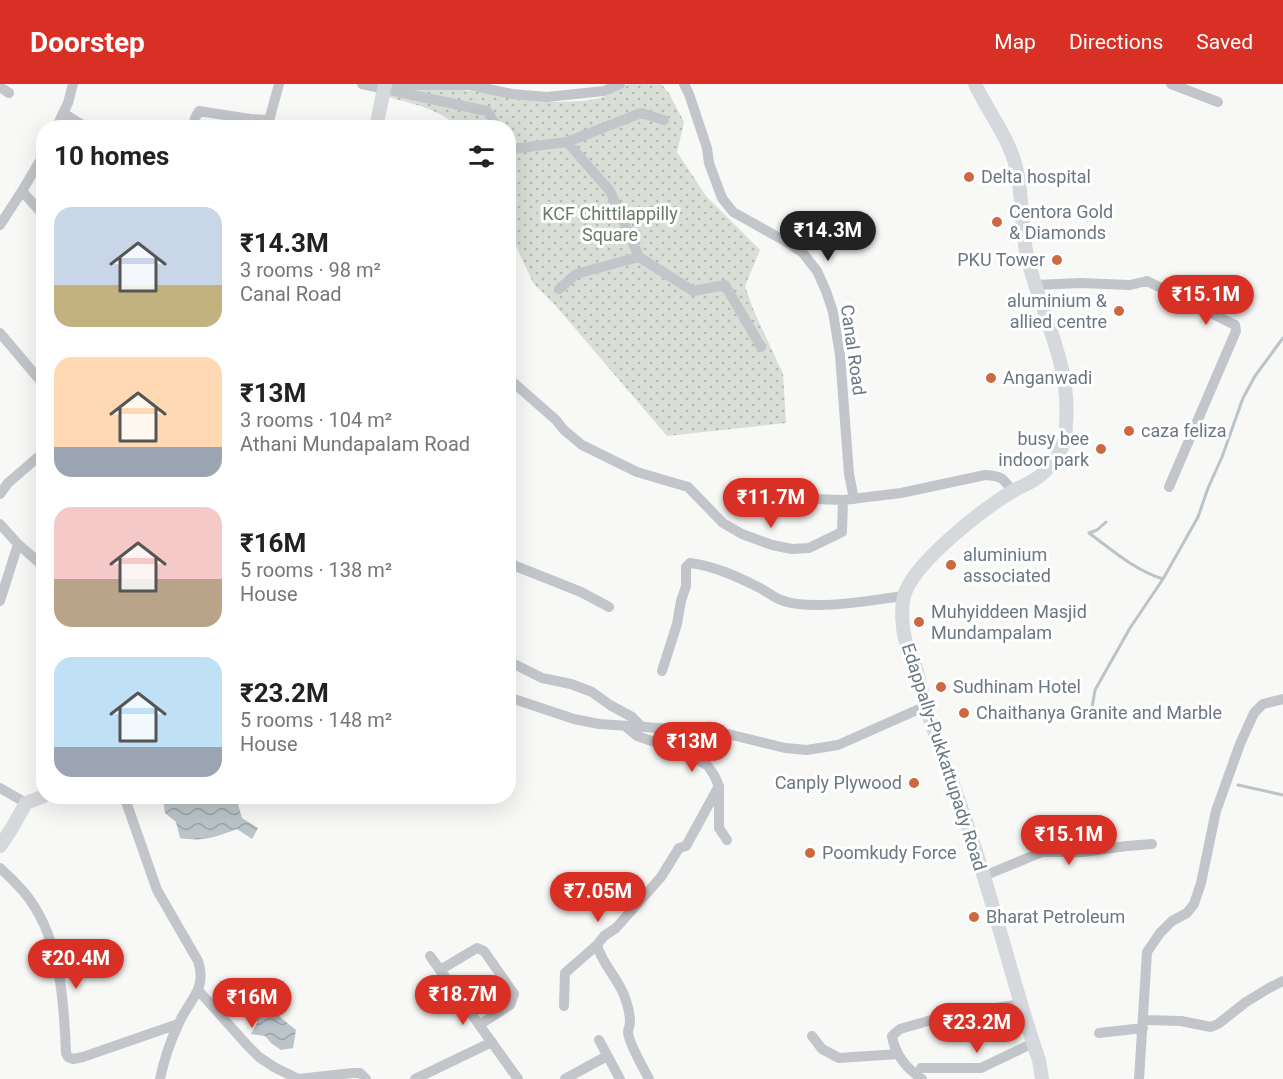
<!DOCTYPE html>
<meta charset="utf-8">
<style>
body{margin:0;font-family:Roboto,sans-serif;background:#f2f2f2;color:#222;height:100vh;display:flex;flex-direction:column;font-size:22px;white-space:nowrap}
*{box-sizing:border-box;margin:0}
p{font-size:20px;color:#767676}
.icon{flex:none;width:33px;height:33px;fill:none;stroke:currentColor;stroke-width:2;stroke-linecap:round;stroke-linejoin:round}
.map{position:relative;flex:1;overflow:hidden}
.side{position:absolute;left:36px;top:36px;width:480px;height:684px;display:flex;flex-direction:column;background:#fff;border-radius:24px;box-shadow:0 6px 24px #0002}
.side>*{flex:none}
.price{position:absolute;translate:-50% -51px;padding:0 14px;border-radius:21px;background:#d93025;color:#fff;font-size:20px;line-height:39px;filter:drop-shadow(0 2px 3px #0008)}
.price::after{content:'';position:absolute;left:50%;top:36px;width:18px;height:14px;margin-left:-9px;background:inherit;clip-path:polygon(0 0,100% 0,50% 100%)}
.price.active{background:#222;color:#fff}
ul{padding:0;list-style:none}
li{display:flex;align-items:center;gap:18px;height:150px;padding:0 18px}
li span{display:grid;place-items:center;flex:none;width:168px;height:120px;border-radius:18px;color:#555}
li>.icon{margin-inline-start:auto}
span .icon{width:72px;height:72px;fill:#fffc;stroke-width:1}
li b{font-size:26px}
h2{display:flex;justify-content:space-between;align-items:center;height:72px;padding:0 18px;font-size:26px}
header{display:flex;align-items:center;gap:36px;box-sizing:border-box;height:84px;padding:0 30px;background:#d93025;color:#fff}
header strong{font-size:28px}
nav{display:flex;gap:33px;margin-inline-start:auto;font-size:21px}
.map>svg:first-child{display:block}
.green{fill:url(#green-dots)}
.pitch{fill:#d9ded7}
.water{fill:url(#water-waves)}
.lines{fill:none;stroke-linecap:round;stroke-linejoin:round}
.stream{stroke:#bbc4c8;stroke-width:3}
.street{stroke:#c2c5c9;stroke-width:10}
.secondary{stroke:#d5d9dc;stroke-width:14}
.poi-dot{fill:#cd6940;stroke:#fff;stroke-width:2}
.labels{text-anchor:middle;stroke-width:6;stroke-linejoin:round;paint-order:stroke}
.poi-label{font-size:18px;fill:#6b7783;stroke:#fff;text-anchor:start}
.park-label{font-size:18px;fill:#6b7b69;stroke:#fff}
.street-label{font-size:18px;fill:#6b7783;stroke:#fff}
</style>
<header>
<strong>Doorstep</strong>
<nav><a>Map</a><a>Directions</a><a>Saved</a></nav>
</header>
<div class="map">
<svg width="1283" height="995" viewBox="0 0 1283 995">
<defs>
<pattern id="green-dots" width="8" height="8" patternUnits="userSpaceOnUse" patternTransform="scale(1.5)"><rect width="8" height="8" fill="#d9ded7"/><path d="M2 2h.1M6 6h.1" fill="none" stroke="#b4b9b4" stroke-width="1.8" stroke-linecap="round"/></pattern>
<pattern id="water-waves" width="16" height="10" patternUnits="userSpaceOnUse" patternTransform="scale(1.5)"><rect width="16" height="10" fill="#bbc4c8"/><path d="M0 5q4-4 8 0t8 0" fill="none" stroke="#9ca4a8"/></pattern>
</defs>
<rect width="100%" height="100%" fill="#f8f8f6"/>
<path class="green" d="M 628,0 L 661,0 L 669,9 L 684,38 L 677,68 L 706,112 L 760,166 L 745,202 L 753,225 L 783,290 L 786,339 L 667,352 L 555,221 L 533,199 L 509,146 L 508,44 L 458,43 C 440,25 413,20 388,13 L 393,3 L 448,4 L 553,18 L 583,17 L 601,14 Z"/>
<path class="pitch" d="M 538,117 L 577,120 L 576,139 L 537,136 Z"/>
<path class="water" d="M 166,713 L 210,713 L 217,716 L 238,720 L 242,734 L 258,744 L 252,755 L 237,745 C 215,753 204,758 180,754 L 176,738 L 165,729 L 163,715 Z
M 264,910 L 272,914 L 280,933 L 296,946 L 293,964 L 281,966 L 271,959 L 265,952 L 251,950 L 257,939 L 255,920 Z"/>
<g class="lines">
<path class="stream" d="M 1106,438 L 1097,446 L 1089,449 C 1113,467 1135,486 1163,495 L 1198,433 L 1208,404 L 1222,373 L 1243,314 L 1255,292 L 1283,254
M 1091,630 L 1095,606 L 1130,544 L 1163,495
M 1238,701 L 1283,711"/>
<path class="street" d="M 362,0 L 487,27 L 498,44
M 684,0 L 689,10 L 707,64 L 709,79 L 722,114 L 733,128 L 785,157 L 802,168 L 817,187 L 826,207 L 833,228 L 840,271 L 849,390 L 854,415
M 1171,0 L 1218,18
M 384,1 L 470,1 L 512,10 L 547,13 L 604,7 L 620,0
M 0,3 L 9,9
M 63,29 L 81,40 L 82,44
M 56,44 L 68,19 L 73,0
M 193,44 L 195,34 L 199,27 L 250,35 L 269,36
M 267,44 L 279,0
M 567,58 L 610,107 L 639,173 L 693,207 L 725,201 L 761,263
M 508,59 L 512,65 L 567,58 L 641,29 L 664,36
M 22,107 L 44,132
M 0,141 L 22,107 L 44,70
M 1035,201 L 1081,199 L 1130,201 L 1147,197 L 1235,241 L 1236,247 L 1169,403
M 559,205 L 576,190 L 639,173
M 0,249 L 44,301
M 508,306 L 515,300 L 556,336 L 564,346 L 582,361 L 637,388 L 688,403 L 723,439 L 742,450 L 772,461 L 792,465 L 809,464 L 842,448 L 843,416 L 901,409 L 985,391 C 1002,392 1003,394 1012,407
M 0,410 L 8,399 L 44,368
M 787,414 L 843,416
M 0,440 L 18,460 L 44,483
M 508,479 L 581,508 L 609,523
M 0,517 L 18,460
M 508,577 L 542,594 L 571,600 L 592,608 L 610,621 L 632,633 L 641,642
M 662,587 L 677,540 L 681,517 L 686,502 L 686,483 L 690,479 C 715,482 738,493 760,504 C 768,508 775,515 784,517 C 815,527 871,516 904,512
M 508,613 L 574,635 L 599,640 L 720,648 L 785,664 L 807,666 L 838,661 L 926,622
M 626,643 L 637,652 L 666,662 L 696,675 L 707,681 L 714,691 L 719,702 L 719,744 L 727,756
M 0,704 L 26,719
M 124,712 L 157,806 L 198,877 C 208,905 188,917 178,941 C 170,958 164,976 160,995
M 0,784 C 8,791 16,799 23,807 C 60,850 64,915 66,969 L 68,973 L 73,975 L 83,973 L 178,940
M 984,792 L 1042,768 L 1083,768 L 1127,762 L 1152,760
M 430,872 L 518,995
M 440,886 L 477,864 L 484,867 L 514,910 L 510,921 L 479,941
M 198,906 L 248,962 L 259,973 L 274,983 L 298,995
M 564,922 L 565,889 L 597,861
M 1143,936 L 1181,937 L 1211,943 L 1218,940 L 1246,918 L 1269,904 L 1283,897
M 1099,949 L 1143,944
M 812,952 L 822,965 L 839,974 L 898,970
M 599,956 L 620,995
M 921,984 L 981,984 L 1033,959
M 298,995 L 353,989 L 360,989 L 366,995
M 415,995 L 492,958
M 565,995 L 607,972
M 649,995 C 644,985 628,958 628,948 C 628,945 630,942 630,938 C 630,930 627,919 624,911 C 617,893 602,880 597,861 L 604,852 L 616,844 L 661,793 L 679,764 L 686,762 L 719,702
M 922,995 C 906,984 895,971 892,952 L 900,945 L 949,931 L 1021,920
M 1139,995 L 1147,868 L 1160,849 L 1172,837 L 1187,829 L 1194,820 L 1201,799 L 1216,727 L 1240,660 L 1254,629 L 1263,620 L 1283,615"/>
<path class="secondary" d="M 975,0 C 987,26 1010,56 1016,83 C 1024,115 1020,149 1029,180 C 1043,233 1071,283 1066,339 C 1066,347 1065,358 1061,365 C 1057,375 1049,384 1041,391 C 1033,398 1022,402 1013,407 C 983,425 913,479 904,512 C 901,524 902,543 905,555 C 907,564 912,572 915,581 C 919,594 922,609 926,623 C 945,680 967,736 984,793 C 1003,854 1018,916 1039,976 L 1042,995
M 376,44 L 385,0
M 0,762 L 12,744 L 26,719 L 44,712"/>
</g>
<g class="poi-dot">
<circle cx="969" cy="93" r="6"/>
<circle cx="997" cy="138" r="6"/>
<circle cx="1057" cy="176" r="6"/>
<circle cx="1119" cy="227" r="6"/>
<circle cx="991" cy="294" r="6"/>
<circle cx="1129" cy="347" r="6"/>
<circle cx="1101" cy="365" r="6"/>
<circle cx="951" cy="481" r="6"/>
<circle cx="919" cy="538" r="6"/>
<circle cx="941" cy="603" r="6"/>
<circle cx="964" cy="629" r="6"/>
<circle cx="914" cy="699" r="6"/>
<circle cx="810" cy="769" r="6"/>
<circle cx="974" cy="833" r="6"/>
</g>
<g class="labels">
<g class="poi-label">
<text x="981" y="99">Delta hospital</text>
<text x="1009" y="134">Centora Gold<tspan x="1009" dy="21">&amp; Diamonds</tspan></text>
<text x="1045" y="182" text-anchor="end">PKU Tower</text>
<text x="1107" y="223" text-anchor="end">aluminium &amp;<tspan x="1107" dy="21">allied centre</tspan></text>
<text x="1003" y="300">Anganwadi</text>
<text x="1141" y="353">caza feliza</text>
<text x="1089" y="361" text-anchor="end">busy bee<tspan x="1089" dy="21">indoor park</tspan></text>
<text x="963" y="477">aluminium<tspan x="963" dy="21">associated</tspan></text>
<text x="931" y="534">Muhyiddeen Masjid<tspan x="931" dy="21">Mundampalam</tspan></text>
<text x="953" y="609">Sudhinam Hotel</text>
<text x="976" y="635">Chaithanya Granite and Marble</text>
<text x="902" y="705" text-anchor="end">Canply Plywood</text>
<text x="822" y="775">Poomkudy Force</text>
<text x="986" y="839">Bharat Petroleum</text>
</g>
<g class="park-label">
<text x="610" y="136">KCF Chittilappilly<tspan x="610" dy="21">Square</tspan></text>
</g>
<g class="street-label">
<text transform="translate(853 266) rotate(82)" y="6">Canal Road</text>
<text transform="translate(944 673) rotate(72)" y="6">Edappally-Pukkattupady Road</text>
</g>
</g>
</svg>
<b class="price active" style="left:828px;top:178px">₹14.3M</b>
<b class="price" style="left:1206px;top:242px">₹15.1M</b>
<b class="price" style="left:771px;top:445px">₹11.7M</b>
<b class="price" style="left:692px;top:689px">₹13M</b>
<b class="price" style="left:1069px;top:782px">₹15.1M</b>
<b class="price" style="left:598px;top:839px">₹7.05M</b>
<b class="price" style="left:76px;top:906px">₹20.4M</b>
<b class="price" style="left:463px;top:942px">₹18.7M</b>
<b class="price" style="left:252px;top:945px">₹16M</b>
<b class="price" style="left:977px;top:970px">₹23.2M</b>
<section class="side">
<h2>10 homes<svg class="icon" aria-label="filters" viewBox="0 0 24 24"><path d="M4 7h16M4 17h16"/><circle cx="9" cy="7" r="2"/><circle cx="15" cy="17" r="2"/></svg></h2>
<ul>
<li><span style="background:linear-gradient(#c9d6e8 65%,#c2b280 0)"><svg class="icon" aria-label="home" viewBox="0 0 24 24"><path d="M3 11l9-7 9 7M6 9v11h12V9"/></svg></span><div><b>₹14.3M</b><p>3 rooms · 98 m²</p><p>Canal Road</p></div></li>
<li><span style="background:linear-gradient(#ffd9b3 75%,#9aa5b1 0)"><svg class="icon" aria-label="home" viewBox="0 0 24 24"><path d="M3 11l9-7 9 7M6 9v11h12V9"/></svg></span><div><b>₹13M</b><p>3 rooms · 104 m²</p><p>Athani Mundapalam Road</p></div></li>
<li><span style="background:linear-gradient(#f6c9c9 60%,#b9a48a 0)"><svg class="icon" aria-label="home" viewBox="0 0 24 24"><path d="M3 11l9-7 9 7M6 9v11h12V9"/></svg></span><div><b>₹16M</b><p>5 rooms · 138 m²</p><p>House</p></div></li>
<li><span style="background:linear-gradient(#bfe0f5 75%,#9aa5b1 0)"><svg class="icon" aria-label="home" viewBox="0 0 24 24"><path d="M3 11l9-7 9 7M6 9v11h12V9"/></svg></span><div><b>₹23.2M</b><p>5 rooms · 148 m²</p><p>House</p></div></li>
</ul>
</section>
</div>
